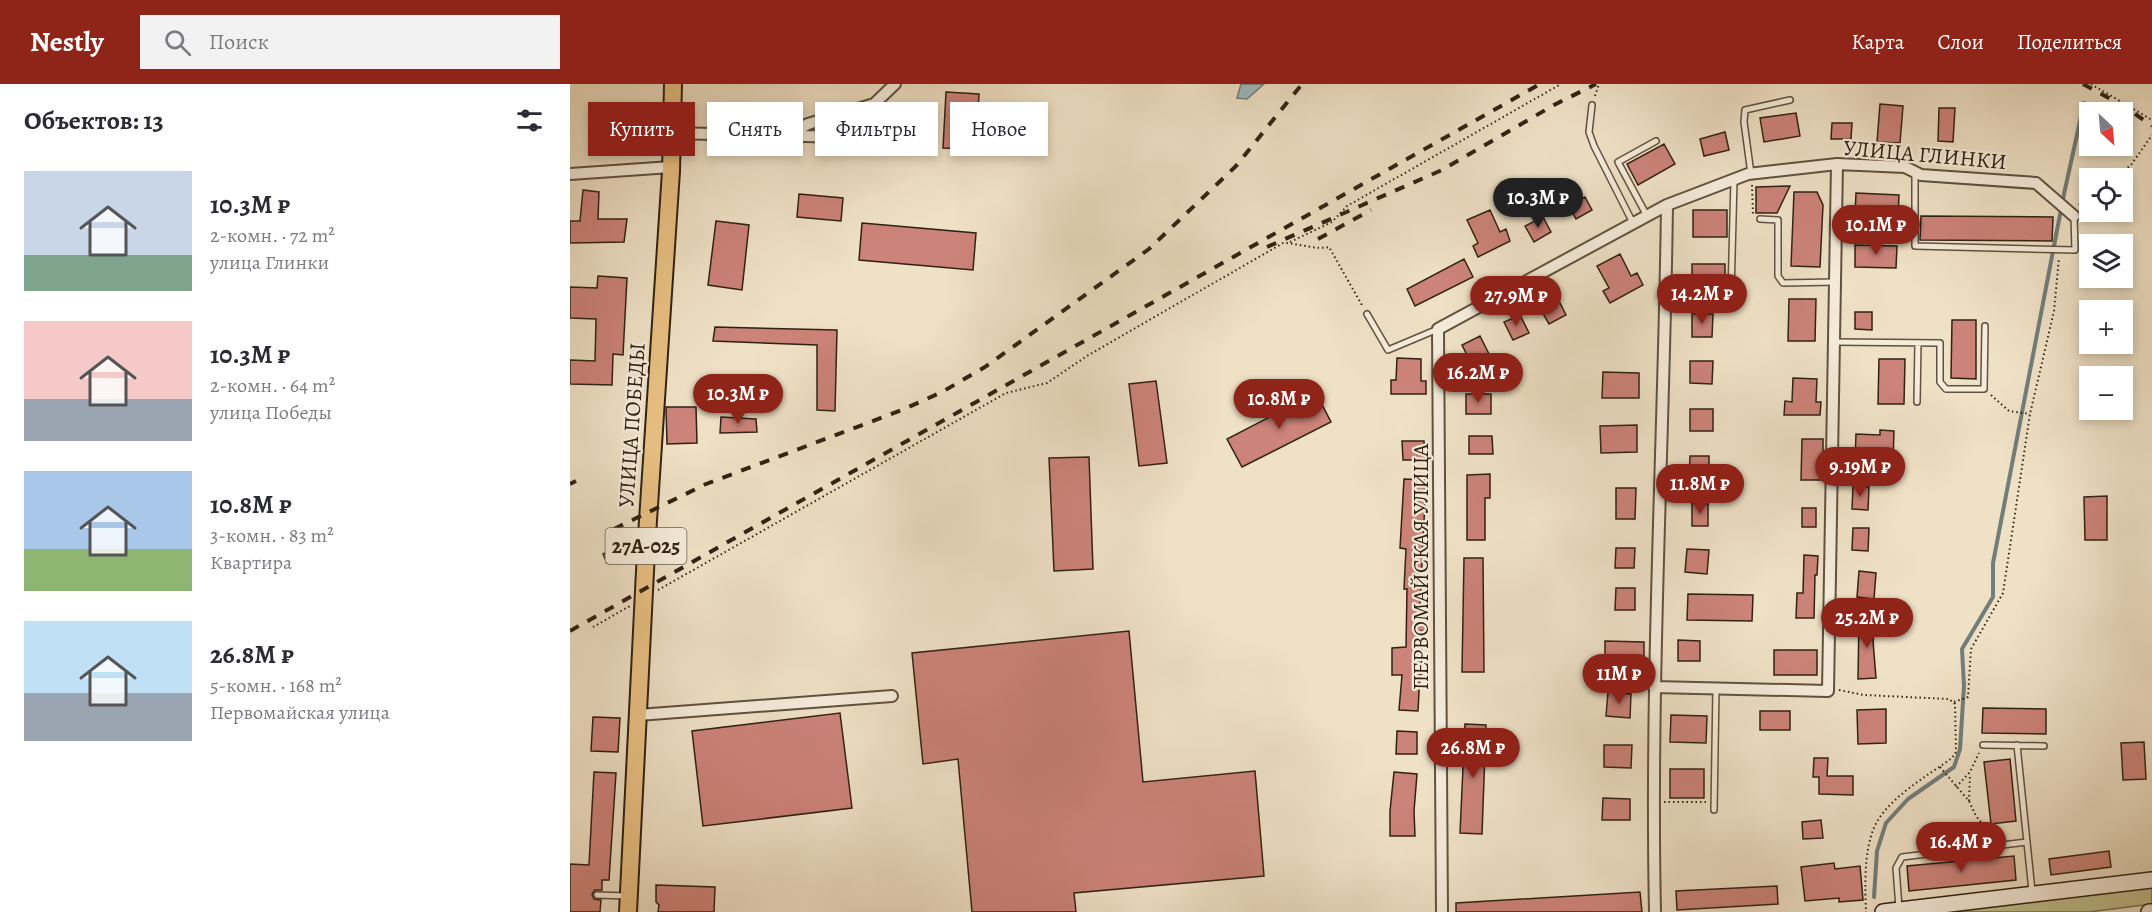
<!DOCTYPE html>
<html lang="ru">
<meta charset="utf-8">
<style>
body{margin:0;font-family:Alegreya,serif;background:#f2f2f3;color:#2b2b33;height:100vh;display:flex;flex-direction:column;font-size:22px;white-space:nowrap}
*{box-sizing:border-box;margin:0}
p{font-size:20px;color:#7c7c81}
.icon{flex:none;width:33px;height:33px;fill:none;stroke:currentColor;stroke-width:2;stroke-linecap:round;stroke-linejoin:round}
.map{position:relative;flex:1;overflow:hidden}
.details{display:flex;flex-direction:column;background:#fff;width:570px}
.details>*{flex:none}
.banner{position:absolute;left:18px;top:18px;width:570px;height:54px;display:flex;gap:12px}
.needle{width:39px;rotate:154deg}
.fabs{position:absolute;left:1509px;top:18px;display:grid;gap:12px}
.fabs a{display:grid;place-items:center;width:54px;height:54px;border-radius:0px;background:#fff;box-shadow:0 3px 9px #0003;font-size:30px}
.price{position:absolute;translate:-50% -51px;padding:0 14px;border-radius:21px;background:#8f2418;color:#fff;font-size:20px;line-height:39px;filter:drop-shadow(0 2px 3px #0008)}
.price::after{content:'';position:absolute;left:50%;top:36px;width:18px;height:14px;margin-left:-9px;background:inherit;clip-path:polygon(0 0,100% 0,50% 100%)}
.price.on{background:#222;color:#fff}
ul{padding:0;list-style:none}
li{display:flex;align-items:center;gap:18px;height:150px;padding:0 24px}
li span{display:grid;place-items:center;flex:none;width:168px;height:120px;border-radius:0px;color:#555}
li>.icon{margin-inline-start:auto}
span .icon{width:72px;height:72px;fill:#fffc;stroke-width:1}
li b{font-size:26px}
h2{display:flex;justify-content:space-between;align-items:center;height:72px;padding:0 24px;font-size:26px}
.tag{padding:0 21px;border-radius:0px;background:#fff;box-shadow:0 3px 9px #0003;font-size:21px;line-height:54px}
.tag.on{background:#8f2418;color:#fff}
header{display:flex;align-items:center;gap:36px;box-sizing:border-box;height:84px;padding:0 30px;background:#8f2418;color:#fff}
header strong{font-size:28px}
nav{display:flex;gap:33px;margin-inline-start:auto;font-size:21px}
.search{width:420px;height:54px;background:#f2f2f3;display:flex;align-items:center;gap:15px;box-sizing:border-box;padding:0 21px;border-radius:0px;color:#7c7c81;font-size:22px}
main{display:flex;flex:1;min-height:0}
.map>svg:first-child{display:block}
.green{fill:#c1c190;stroke:#797252;stroke-width:1.5}
.water{fill:#9dbbbe;stroke:#727e7a;stroke-width:1.5}
.lines{fill:none;stroke-linecap:round;stroke-linejoin:round}
.stream{stroke:#727e7a;stroke-width:4}
.building{fill:#cc8379;stroke:#312214;stroke-width:1.5}
.service-casing{stroke:#605240;stroke-width:8}
.minor-casing{stroke:#605240;stroke-width:14}
.secondary-casing{stroke:#312214;stroke-width:18}
.primary-casing{stroke:#312214;stroke-width:20}
.path{stroke:#312214;stroke-width:2;stroke-dasharray:1.5 3;stroke-linecap:butt}
.service{stroke:#f5ecda;stroke-width:5}
.minor{stroke:#f5ecda;stroke-width:10}
.secondary{stroke:#f5ecda;stroke-width:15}
.primary{stroke:#e8c083;stroke-width:16}
.rail{stroke:#312214;stroke-width:4;stroke-dasharray:10 10;stroke-linecap:butt}
.labels{text-anchor:middle;stroke-width:4.5;stroke-linejoin:round;paint-order:stroke}
.shield{fill:#f5ecda;stroke:#6c5f4f;stroke-width:1.5}
.shield-label{font-size:21px;font-weight:bold;fill:#312214}
.street-label{font-size:22px;fill:#312214;stroke:#f5ecda}
</style>
<header>
<strong>Nestly</strong>
<div class="search"><svg class="icon" aria-label="search" viewBox="0 0 24 24"><circle cx="10" cy="10" r="6"/><path d="M15 15l6 6"/></svg>Поиск</div>
<nav><a>Карта</a><a>Слои</a><a>Поделиться</a></nav>
</header>
<main>
<section class="details">
<h2>Объектов: 13<svg class="icon" aria-label="filters" viewBox="0 0 24 24"><path d="M4 7h16M4 17h16"/><circle cx="9" cy="7" r="2"/><circle cx="15" cy="17" r="2"/></svg></h2>
<ul>
<li><span style="background:linear-gradient(#c9d6e8 70%,#7fa58c 0)"><svg class="icon" aria-label="home" viewBox="0 0 24 24"><path d="M3 11l9-7 9 7M6 9v11h12V9"/></svg></span><div><b>10.3M ₽</b><p>2-комн. · 72 m²</p><p>улица Глинки</p></div></li>
<li><span style="background:linear-gradient(#f6c9c9 65%,#9aa5b1 0)"><svg class="icon" aria-label="home" viewBox="0 0 24 24"><path d="M3 11l9-7 9 7M6 9v11h12V9"/></svg></span><div><b>10.3M ₽</b><p>2-комн. · 64 m²</p><p>улица Победы</p></div></li>
<li><span style="background:linear-gradient(#a9c7e8 65%,#8fb573 0)"><svg class="icon" aria-label="home" viewBox="0 0 24 24"><path d="M3 11l9-7 9 7M6 9v11h12V9"/></svg></span><div><b>10.8M ₽</b><p>3-комн. · 83 m²</p><p>Квартира</p></div></li>
<li><span style="background:linear-gradient(#bfe0f5 60%,#9aa5b1 0)"><svg class="icon" aria-label="home" viewBox="0 0 24 24"><path d="M3 11l9-7 9 7M6 9v11h12V9"/></svg></span><div><b>26.8M ₽</b><p>5-комн. · 168 m²</p><p>Первомайская улица</p></div></li>
</ul>
</section>
<div class="map">
<svg width="1582" height="828" viewBox="0 0 1582 828">
<rect width="100%" height="100%" fill="#efe1c6"/>
<filter id="stains"><feTurbulence type="fractalNoise" baseFrequency=".00333" numOctaves="4"/><feColorMatrix values="0 0 0 0 .2 0 0 0 0 .09 0 0 0 0 .02 0 0 0 .5 -.17"/></filter>
<radialGradient id="worn" r=".72"><stop offset=".6" stop-color="#630" stop-opacity="0"/><stop offset="1" stop-color="#630" stop-opacity=".3"/></radialGradient>
<path class="green" d="M 1582,801 L 1582,820 L 1519,828 L 1356,828 Z"/>
<path class="water" d="M 671,0 L 694,0 L 677,15 L 667,14 Z"/>
<g class="lines">
<path class="stream" d="M 1304,813 L 1307,767 L 1316,739 L 1338,715 L 1384,683 L 1390,665 L 1394,602 L 1392,565 L 1423,513 L 1423,479 L 1494,110 L 1514,19"/>
</g>
<path class="building" d="M 376,8 L 409,10 L 406,65 L 373,64 Z
M 1310,20 L 1333,22 L 1330,59 L 1307,58 Z
M 1369,24 L 1385,24 L 1383,58 L 1368,57 Z
M 1226,29 L 1230,52 L 1194,58 L 1190,34 Z
M 1262,39 L 1282,39 L 1281,55 L 1261,55 Z
M 1155,48 L 1159,66 L 1134,72 L 1130,55 Z
M 1094,60 L 1105,80 L 1068,101 L 1057,80 Z
M 1220,102 L 1207,129 L 1186,129 L 1186,103 Z
M 13,106 L 29,108 L 28,135 L 57,135 L 54,158 L 0,159 L 0,137 L 10,137 Z
M 1224,108 L 1247,108 L 1253,121 L 1250,183 L 1221,182 Z
M 1286,109 L 1329,111 L 1328,133 L 1285,131 Z
M 229,110 L 273,114 L 271,137 L 227,133 Z
M 1015,113 L 1022,126 L 1006,135 L 999,122 Z
M 920,126 L 930,148 L 936,145 L 940,157 L 908,173 L 903,162 L 908,159 L 897,136 Z
M 1123,126 L 1157,126 L 1157,153 L 1123,153 Z
M 1351,132 L 1483,133 L 1482,157 L 1350,156 Z
M 973,133 L 981,148 L 964,158 L 955,142 Z
M 146,137 L 179,141 L 172,206 L 138,201 Z
M 292,139 L 406,149 L 403,186 L 289,176 Z
M 1285,161 L 1327,162 L 1326,184 L 1285,183 Z
M 1050,170 L 1061,192 L 1067,189 L 1073,201 L 1040,219 L 1033,207 L 1039,204 L 1027,182 Z
M 894,175 L 903,193 L 845,222 L 837,205 Z
M 1122,180 L 1155,180 L 1155,205 L 1122,205 Z
M 28,192 L 57,194 L 53,271 L 43,270 L 42,301 L 0,300 L 0,276 L 25,277 L 26,235 L 0,234 L 0,203 L 27,204 Z
M 986,211 L 996,231 L 979,240 L 968,221 Z
M 1219,215 L 1246,215 L 1245,257 L 1218,257 Z
M 1285,228 L 1302,228 L 1302,246 L 1285,245 Z
M 1122,230 L 1143,230 L 1142,253 L 1122,253 Z
M 950,231 L 959,249 L 943,256 L 934,238 Z
M 1382,236 L 1406,236 L 1406,295 L 1381,294 Z
M 145,243 L 267,246 L 265,327 L 247,326 L 247,261 L 143,257 Z
M 910,252 L 921,274 L 903,283 L 892,261 Z
M 827,274 L 851,275 L 851,297 L 856,297 L 856,310 L 821,310 L 821,296 L 826,296 Z
M 1309,275 L 1335,275 L 1334,320 L 1308,320 Z
M 1120,277 L 1143,277 L 1142,300 L 1120,299 Z
M 1033,288 L 1069,289 L 1069,314 L 1032,314 Z
M 1223,294 L 1247,295 L 1246,318 L 1251,318 L 1250,331 L 1214,331 L 1215,317 L 1222,318 Z
M 586,297 L 597,379 L 569,382 L 559,300 Z
M 746,309 L 761,338 L 672,383 L 657,355 Z
M 896,310 L 921,310 L 921,330 L 896,330 Z
M 96,323 L 126,323 L 127,359 L 97,360 Z
M 1120,325 L 1143,325 L 1143,347 L 1120,347 Z
M 151,333 L 186,335 L 187,348 L 150,349 Z
M 1067,341 L 1067,368 L 1031,369 L 1030,342 Z
M 1310,346 L 1324,347 L 1323,379 L 1285,376 L 1286,350 L 1310,351 Z
M 899,352 L 922,352 L 923,370 L 899,370 Z
M 1232,355 L 1253,355 L 1253,396 L 1231,396 Z
M 832,357 L 854,357 L 855,376 L 833,376 Z
M 1120,372 L 1139,372 L 1139,395 L 1119,395 Z
M 519,373 L 523,485 L 484,487 L 479,374 Z
M 920,390 L 920,414 L 915,414 L 915,456 L 897,456 L 897,391 Z
M 834,395 L 856,396 L 850,522 L 856,522 L 856,547 L 851,547 L 852,590 L 850,590 L 848,627 L 829,626 L 832,591 L 822,591 L 822,564 L 836,563 L 837,505 L 834,505 L 836,465 L 830,464 Z
M 1283,402 L 1299,403 L 1298,426 L 1282,425 Z
M 1046,404 L 1066,404 L 1065,435 L 1046,435 Z
M 1537,412 L 1537,456 L 1515,456 L 1514,413 Z
M 1122,419 L 1138,420 L 1138,442 L 1122,442 Z
M 1232,424 L 1246,424 L 1246,443 L 1232,443 Z
M 1283,444 L 1299,444 L 1298,467 L 1282,466 Z
M 58,459 L 62,469 L 37,479 L 33,470 Z
M 1046,464 L 1065,464 L 1064,484 L 1045,484 Z
M 1117,465 L 1139,466 L 1137,490 L 1115,488 Z
M 1234,471 L 1248,472 L 1247,491 L 1245,491 L 1244,534 L 1226,534 L 1227,509 L 1233,509 Z
M 894,474 L 913,474 L 914,588 L 892,588 Z
M 1289,487 L 1306,489 L 1304,515 L 1287,513 Z
M 1046,504 L 1065,504 L 1065,526 L 1045,526 Z
M 1118,510 L 1183,511 L 1182,537 L 1117,536 Z
M 1289,535 L 1306,535 L 1303,557 L 1306,594 L 1288,595 Z
M 559,547 L 573,698 L 685,687 L 694,792 L 504,809 L 506,828 L 402,828 L 388,675 L 353,680 L 342,569 Z
M 1108,556 L 1130,557 L 1130,577 L 1108,577 Z
M 1035,557 L 1074,558 L 1074,576 L 1035,576 Z
M 1204,566 L 1247,566 L 1247,591 L 1204,591 Z
M 1038,608 L 1061,610 L 1060,634 L 1036,632 Z
M 1413,624 L 1476,625 L 1476,650 L 1412,649 Z
M 1316,625 L 1316,659 L 1288,660 L 1287,626 Z
M 1190,627 L 1220,627 L 1220,646 L 1190,646 Z
M 270,629 L 282,724 L 133,742 L 122,647 Z
M 1101,631 L 1137,632 L 1136,659 L 1100,658 Z
M 23,633 L 50,634 L 48,668 L 21,667 Z
M 895,640 L 916,641 L 912,750 L 890,749 Z
M 827,647 L 847,648 L 847,670 L 826,670 Z
M 1574,658 L 1576,695 L 1553,696 L 1551,659 Z
M 1034,661 L 1062,661 L 1061,684 L 1034,683 Z
M 1244,674 L 1258,674 L 1257,692 L 1283,692 L 1283,711 L 1249,710 L 1249,693 L 1243,693 Z
M 1440,675 L 1446,737 L 1421,740 L 1414,678 Z
M 1100,685 L 1134,685 L 1134,714 L 1100,714 Z
M 24,688 L 46,689 L 39,796 L 32,796 L 32,806 L 25,806 L 22,810 L 24,815 L 31,816 L 30,828 L 0,828 L 0,780 L 19,781 Z
M 824,688 L 847,690 L 844,727 L 845,752 L 820,752 L 820,727 Z
M 1033,714 L 1060,715 L 1060,736 L 1032,736 Z
M 1251,736 L 1253,754 L 1233,755 L 1232,738 Z
M 1539,767 L 1541,783 L 1481,791 L 1479,775 Z
M 1444,772 L 1446,796 L 1339,807 L 1337,782 Z
M 1264,779 L 1265,785 L 1290,782 L 1293,816 L 1269,818 L 1269,814 L 1235,817 L 1231,783 Z
M 86,801 L 145,803 L 144,828 L 88,828 L 89,821 L 86,818 Z
M 1207,802 L 1208,820 L 1107,826 L 1106,807 Z
M 1070,808 L 1072,828 L 886,828 L 886,819 Z"/>
<g class="lines">
<defs>
<path id="service" d="M 1022,21 L 1019,48 L 1024,62 L 1063,139
M 1345,88 L 1345,162 L 1505,166 L 1504,132
M 1181,90 L 1174,38 L 1175,26 L 1220,16
M 1077,132 L 1048,78 L 1086,57
M 1190,135 L 1208,136 L 1208,192 L 1213,199 L 1265,198
M 1266,145 L 1285,146
M 1096,210 L 1161,210 L 1164,96
M 797,230 L 818,266 L 868,245
M 1264,258 L 1370,259 L 1370,298 L 1376,305 L 1414,305 L 1415,242
M 1347,318 L 1348,259
M 1413,661 L 1474,662
M 1447,661 L 1462,807
M 1144,726 L 1146,605
M 27,811 L 57,812
M 1329,824 L 1326,784 L 1332,773 L 1457,758"/>
<path id="minor" d="M 102,49 L 275,53 L 350,39
M 218,51 L 238,40 L 304,20 L 325,0
M 0,90 L 101,83
M 1084,603 L 1258,607 L 1267,80
M 68,631 L 322,612
M 872,828 L 868,245 L 1097,121 L 1178,90 L 1267,80 L 1335,83 L 1351,91 L 1466,99 L 1504,132
M 1085,828 C 1080,592 1094,357 1097,121"/>
<path id="secondary" d="M 1313,828 L 1582,796
M 1579,828 L 1582,828"/>
<path id="primary" d="M 58,828 L 76,467 L 101,87 L 103,0"/>
</defs>
<use href="#service" class="service-casing"/>
<use href="#minor" class="minor-casing"/>
<use href="#secondary" class="secondary-casing"/>
<use href="#primary" class="primary-casing"/>
<path class="path" d="M 1521,0 L 1582,36
M 1025,12 L 1029,0
M 1543,94 L 1561,81 L 1582,51
M 1182,101 L 1183,131
M 1509,121 L 1520,98
M 720,158 L 762,138 L 777,122 L 991,0
M 1421,311 L 1439,327 L 1460,330
M 88,506 L 436,309 L 477,299 L 517,272 L 713,159 C 729,159 743,166 759,163 L 793,223
M 23,543 L 60,522
M 1269,606 L 1294,611 L 1379,615 L 1385,620 L 1386,668 L 1382,674 C 1356,693 1312,717 1302,749 C 1294,773 1295,804 1296,828
M 1384,618 L 1398,613 L 1401,565 L 1433,509 L 1460,330 L 1484,227 L 1489,174
M 1370,683 L 1399,717 L 1406,732 L 1424,754
M 1386,703 L 1400,688 L 1409,669
M 1399,717 L 1400,690
M 1094,718 L 1137,718"/>
<use href="#service" class="service"/>
<use href="#minor" class="minor"/>
<use href="#secondary" class="secondary"/>
<use href="#primary" class="primary"/>
<path class="rail" d="M 1513,0 L 1557,24 L 1582,42
M 748,155 L 801,126
M 697,163 L 872,86 L 984,21 L 1026,0
M 0,400 L 6,397
M 44,445 L 136,400 L 332,326 L 372,308 L 415,283 L 579,165 L 666,82 L 732,0
M 0,547 L 970,0"/>
</g>
<g class="labels">
<rect class="shield" x="35.5" y="444" width="81" height="36" rx="4.5"/>
<g class="shield-label">
<text x="76" y="469">27А-025</text>
</g>
<g class="street-label">
<text transform="translate(1355 70) rotate(5)" y="8">УЛИЦА ГЛИНКИ</text>
<text transform="translate(61 341) rotate(-86)" y="8">УЛИЦА ПОБЕДЫ</text>
<text transform="translate(850 483) rotate(-90)" y="8">ПЕРВОМАЙСКАЯ УЛИЦА</text>
</g>
</g>
<rect width="100%" height="100%" filter="url(#stains)"/>
<rect width="100%" height="100%" fill="url(#worn)"/>
</svg>
<div class="fabs">
<a><svg class="needle" viewBox="-14 -14 28 28"><path d="M0-13l5 13h-10z" fill="#e53935"/><path d="M0 13l5-13h-10z" fill="#7c7c81"/></svg></a>
<a><svg class="icon" aria-label="locate" viewBox="0 0 24 24"><circle cx="12" cy="12" r="6"/><path d="M12 2v4M12 18v4M2 12h4M18 12h4"/></svg></a>
<a><svg class="icon" aria-label="layers" viewBox="0 0 24 24"><path d="M12 4l9 5-9 5-9-5zM3 14l9 5 9-5"/></svg></a>
<a>+</a>
<a>−</a>
</div>
<b class="price on" style="left:968px;top:145px">10.3M ₽</b>
<b class="price" style="left:1306px;top:172px">10.1M ₽</b>
<b class="price" style="left:1132px;top:241px">14.2M ₽</b>
<b class="price" style="left:946px;top:243px">27.9M ₽</b>
<b class="price" style="left:908px;top:320px">16.2M ₽</b>
<b class="price" style="left:168px;top:341px">10.3M ₽</b>
<b class="price" style="left:709px;top:346px">10.8M ₽</b>
<b class="price" style="left:1290px;top:414px">9.19M ₽</b>
<b class="price" style="left:1130px;top:431px">11.8M ₽</b>
<b class="price" style="left:1297px;top:565px">25.2M ₽</b>
<b class="price" style="left:1049px;top:621px">11M ₽</b>
<b class="price" style="left:903px;top:695px">26.8M ₽</b>
<b class="price" style="left:1391px;top:789px">16.4M ₽</b>
<div class="banner">
<a class="tag on">Купить</a>
<a class="tag">Снять</a>
<a class="tag">Фильтры</a>
<a class="tag">Новое</a>
</div>
</div>
</main>
